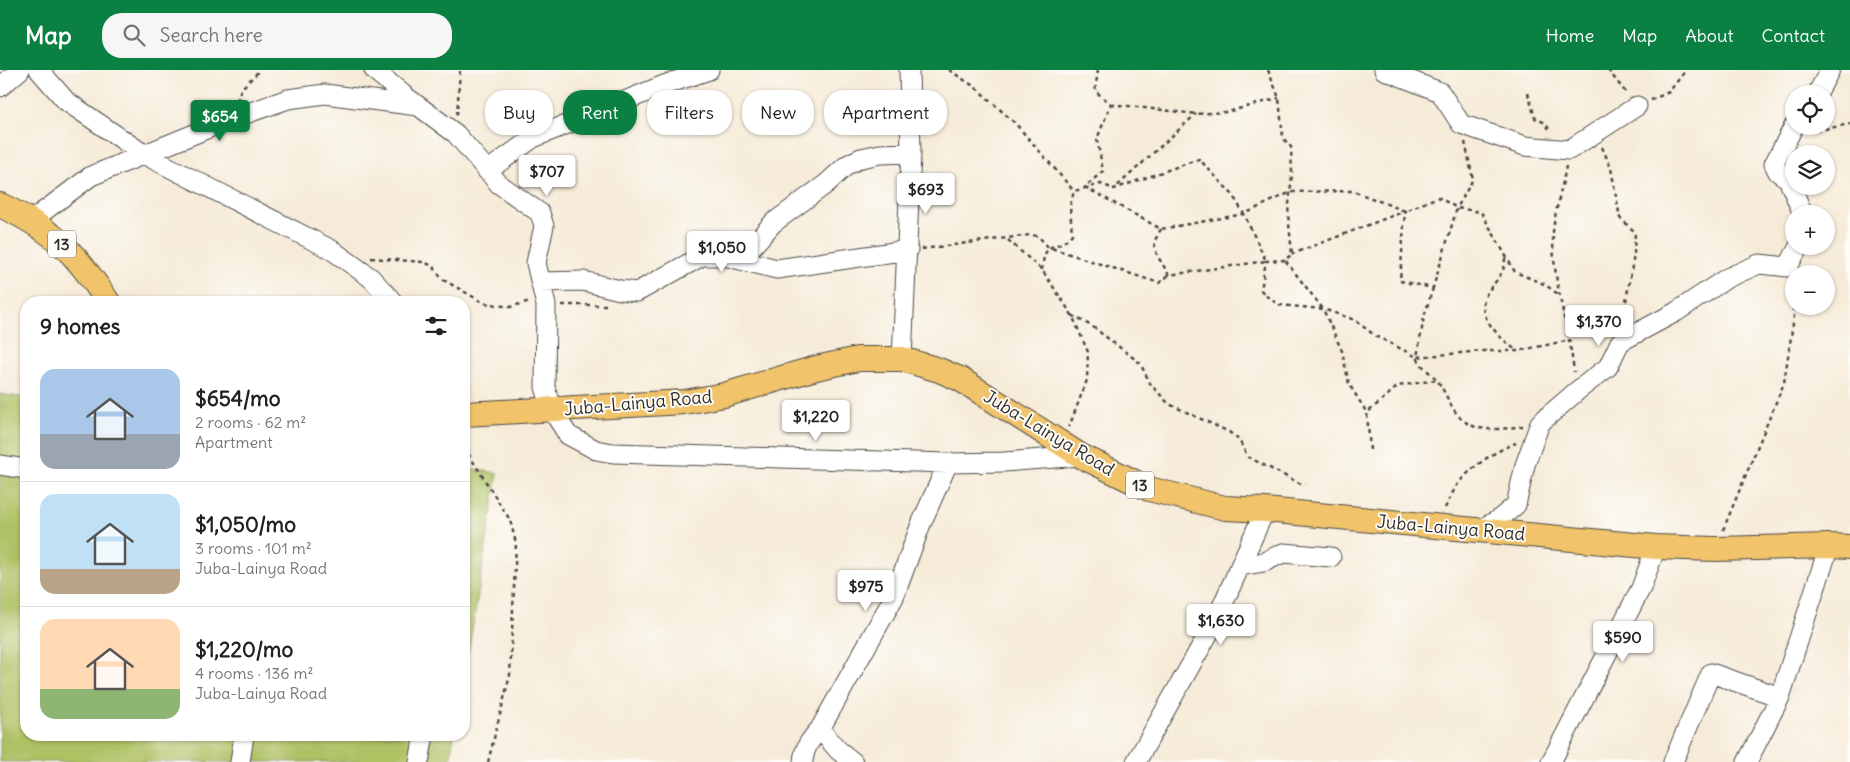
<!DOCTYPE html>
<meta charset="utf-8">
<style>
body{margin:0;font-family:Delius,sans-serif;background:#f6f6f6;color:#202124;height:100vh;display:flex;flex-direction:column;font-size:19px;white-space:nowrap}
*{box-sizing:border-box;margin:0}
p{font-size:16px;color:#757577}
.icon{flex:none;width:28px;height:28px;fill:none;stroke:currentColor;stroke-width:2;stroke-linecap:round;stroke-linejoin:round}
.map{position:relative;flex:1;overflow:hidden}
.sheet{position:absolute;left:20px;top:226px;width:450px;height:445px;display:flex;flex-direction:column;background:#fff;border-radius:20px;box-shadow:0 1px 4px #0004}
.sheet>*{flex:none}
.hud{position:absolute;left:485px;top:20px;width:475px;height:45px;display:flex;gap:10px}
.buttons{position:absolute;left:1785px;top:15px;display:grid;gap:10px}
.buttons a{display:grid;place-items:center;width:50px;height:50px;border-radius:50%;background:#fff;box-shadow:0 1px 4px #0004;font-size:25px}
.price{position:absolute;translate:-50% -42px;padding:0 11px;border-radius:5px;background:#fff;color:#222;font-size:16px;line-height:32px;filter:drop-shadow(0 1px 2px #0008)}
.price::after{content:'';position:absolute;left:50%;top:30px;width:15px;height:11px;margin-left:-8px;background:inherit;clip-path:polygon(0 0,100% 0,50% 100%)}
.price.selected{background:#0b8043;color:#fff}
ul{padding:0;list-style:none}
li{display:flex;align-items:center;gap:15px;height:125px;padding:0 20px}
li+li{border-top:1px solid #e0e0e0}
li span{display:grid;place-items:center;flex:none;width:140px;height:100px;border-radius:15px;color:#555}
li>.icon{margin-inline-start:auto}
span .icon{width:60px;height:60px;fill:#fffc;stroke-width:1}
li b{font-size:21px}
h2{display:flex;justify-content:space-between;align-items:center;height:60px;padding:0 20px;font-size:21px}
.pill{padding:0 18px;border-radius:20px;background:#fff;box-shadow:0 1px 4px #0004;font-size:18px;line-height:45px}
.pill.selected{background:#0b8043;color:#fff}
header{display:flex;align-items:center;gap:30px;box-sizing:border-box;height:70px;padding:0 25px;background:#0b8043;color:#fff}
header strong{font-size:24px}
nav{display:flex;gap:28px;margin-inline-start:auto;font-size:18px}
.search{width:350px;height:45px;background:#f6f6f6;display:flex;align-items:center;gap:12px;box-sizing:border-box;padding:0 18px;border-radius:20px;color:#757577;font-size:19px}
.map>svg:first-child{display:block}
.green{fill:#aec164;stroke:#6c7648}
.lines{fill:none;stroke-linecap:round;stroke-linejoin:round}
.minor-casing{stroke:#494845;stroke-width:21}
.major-casing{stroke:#494845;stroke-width:26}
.path{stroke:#494845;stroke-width:2.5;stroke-dasharray:4 4;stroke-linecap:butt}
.minor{stroke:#fff;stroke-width:19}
.major{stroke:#f1c36a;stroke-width:24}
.labels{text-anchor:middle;stroke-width:4;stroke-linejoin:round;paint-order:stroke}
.shield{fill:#fdfcf7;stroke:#6a6a68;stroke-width:1}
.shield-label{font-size:16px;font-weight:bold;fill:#2b2b2b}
.street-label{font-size:18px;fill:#2b2b2b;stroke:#fdfcf7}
</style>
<header>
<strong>Map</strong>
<div class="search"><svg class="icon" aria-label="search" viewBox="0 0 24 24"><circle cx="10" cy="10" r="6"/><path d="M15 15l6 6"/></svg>Search here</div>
<nav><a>Home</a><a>Map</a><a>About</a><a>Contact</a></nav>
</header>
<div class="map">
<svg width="1850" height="692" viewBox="0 0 1850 692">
<rect width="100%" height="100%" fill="#fdfcf7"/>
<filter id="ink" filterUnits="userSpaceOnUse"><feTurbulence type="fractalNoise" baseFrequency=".02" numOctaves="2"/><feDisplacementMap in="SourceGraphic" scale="10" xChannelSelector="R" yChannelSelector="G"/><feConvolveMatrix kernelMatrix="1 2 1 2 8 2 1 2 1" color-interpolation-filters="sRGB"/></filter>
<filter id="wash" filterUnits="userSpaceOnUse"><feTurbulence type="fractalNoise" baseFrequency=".0096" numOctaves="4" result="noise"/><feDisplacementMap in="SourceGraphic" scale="20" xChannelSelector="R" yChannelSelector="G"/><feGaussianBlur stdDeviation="1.12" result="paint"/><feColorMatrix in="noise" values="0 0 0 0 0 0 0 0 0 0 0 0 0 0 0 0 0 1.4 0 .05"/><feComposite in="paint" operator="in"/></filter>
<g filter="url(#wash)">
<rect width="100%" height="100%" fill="#f6ebd8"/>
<path class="green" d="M 0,324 L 26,328 L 26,665 L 454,665 L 450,692 L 0,692 Z
M 464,398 L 498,403 L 464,609 Z"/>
</g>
<g filter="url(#ink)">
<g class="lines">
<defs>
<path id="minor" d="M 39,0 L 66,31 L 145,85 L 332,180 L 371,208 L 393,232
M 374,0 L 405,26 L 456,64 L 499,114 L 540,143 L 544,156 L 536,193 L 546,235 L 545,317 L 552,340 L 568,365 L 596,380 L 613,383 L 948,393 L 1004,392 L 1081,386
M 1384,0 L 1440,22 L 1461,54 L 1525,76 L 1569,80 L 1637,36
M 0,17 L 20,0
M 1817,24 L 1830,0
M 1794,56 L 1774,94 L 1778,102 L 1788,109 L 1803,144
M 487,101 L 533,68 L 664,15 L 709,0
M 32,150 L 91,106 L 231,49 L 288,29 L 325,24 L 418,36
M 741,189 L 773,153 L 826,114 L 847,95 L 861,88 L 880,84 L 911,83
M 540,212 L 583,211 L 620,220 L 637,222 L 702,186 L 724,186 L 777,199 L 908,180
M 902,289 L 911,83 L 909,0
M 0,395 L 26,399
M 1477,461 L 1498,450 L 1516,435 L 1525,395 L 1540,353 L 1577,321 L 1608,297 L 1620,272 L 1676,242 L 1727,208 L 1759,194 L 1788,197 L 1799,176
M 1240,496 L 1264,492 L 1283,483 L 1331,487
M 820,659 L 838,680 L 853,692
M 240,692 L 244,665
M 419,692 L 424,665
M 803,692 C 804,677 811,669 820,659 L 894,527 L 921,454 L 948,393
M 1136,692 L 1215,552 L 1265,440
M 1551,692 L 1641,518 L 1656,477
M 1673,692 L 1711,603 L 1780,627
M 1747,692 L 1780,627 L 1829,476"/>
<path id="major" d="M 0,135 C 54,160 76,183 108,232
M 464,344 L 685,332 L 724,325 L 816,298 L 858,289 L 902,289 L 939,300 L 960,309 L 1081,386 L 1149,419 L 1225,438 L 1265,440 L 1656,477 L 1715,479 L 1829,476 L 1850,477"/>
</defs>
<use href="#minor" class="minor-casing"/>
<use href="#major" class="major-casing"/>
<path class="path" d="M 949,0 L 975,17 L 1015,53 L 1074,121
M 1098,0 L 1095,21 L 1111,34 L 1097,69 L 1103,101 L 1085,117 L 1161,159 L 1244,144 L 1291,122 L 1353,121 L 1405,141 L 1438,127 L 1457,138 L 1433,218 L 1400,211 L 1405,141 L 1292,184
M 1268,0 L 1279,28 L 1283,68 L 1291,77 L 1292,104 L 1288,144 L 1292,184 L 1285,190 L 1323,239 L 1342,281 L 1349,314 L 1367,343
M 1608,0 L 1627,24
M 1528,23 L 1535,48 L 1545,53 L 1551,62
M 1651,30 L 1669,22 L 1686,0
M 237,31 L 241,19 L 260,0
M 1111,34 L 1196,44 L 1227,42 L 1279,28
M 457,45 L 460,0
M 1809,62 L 1850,54
M 1465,72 L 1473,109 L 1457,138 L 1481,142 L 1515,202 L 1544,214 L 1558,224
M 1602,77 L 1611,98 L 1620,148 L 1635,162 L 1634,185 L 1622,254
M 1566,96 C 1563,116 1552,150 1553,168 C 1553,214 1569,257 1574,302
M 1161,159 L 1154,172 L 1157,185 L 1169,205 L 1266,191 L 1244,144 L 1232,124 L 1199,89 L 1114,119 L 1196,44
M 1008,170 L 1042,200 L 1072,245 L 1088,282 L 1087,310 L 1069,357
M 922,179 L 1030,165 L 1038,166 L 1048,177 L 1159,213 L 1169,205
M 371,188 L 423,192 L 433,196 L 442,209 L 484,233 L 510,237 L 530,231
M 1505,188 C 1505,206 1494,211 1486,225 C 1474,245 1502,270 1516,280
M 1285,190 L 1266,191 L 1261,220 L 1265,225 L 1279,235 L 1323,239 L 1355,250 L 1374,265 L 1417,287 L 1481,281 L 1517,281 L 1571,270
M 1042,200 C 1045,165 1057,184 1072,164 L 1070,136 L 1074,121 L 1101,114 L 1114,119
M 1433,218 L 1424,247 L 1417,287 C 1421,297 1430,302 1437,310 C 1445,321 1449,334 1457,344 C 1473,365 1501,359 1523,356
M 562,235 L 609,235
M 1072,245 L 1093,257 L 1140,293 L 1151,315 L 1169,334 L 1229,362 L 1239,370 L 1248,387 L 1303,415 L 1305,414
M 464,377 L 510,450 L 516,473 L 510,605 L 488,692
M 1370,380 L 1367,343 L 1398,316 L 1436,310
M 1445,438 C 1449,430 1453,421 1458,414 C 1472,396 1495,381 1516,373
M 1723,460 L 1784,313 L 1794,247 L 1790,213"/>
<use href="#minor" class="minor"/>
<use href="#major" class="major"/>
</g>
</g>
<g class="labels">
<g class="shield">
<rect x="48" y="160.5" width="28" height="27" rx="4"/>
<rect x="1126" y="401.5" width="28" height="27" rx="4"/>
</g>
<g class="shield-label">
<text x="62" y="180">13</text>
<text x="1140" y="421">13</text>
</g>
<g class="street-label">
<text transform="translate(638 333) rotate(-5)" y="6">Juba-Lainya Road</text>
<text transform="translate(1049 363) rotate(31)" y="6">Juba-Lainya Road</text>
<text transform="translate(1451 458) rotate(5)" y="6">Juba-Lainya Road</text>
</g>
</g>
</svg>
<div class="buttons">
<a><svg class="icon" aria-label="locate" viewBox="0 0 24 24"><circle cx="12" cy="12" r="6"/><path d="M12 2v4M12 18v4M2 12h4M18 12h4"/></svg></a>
<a><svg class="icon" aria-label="layers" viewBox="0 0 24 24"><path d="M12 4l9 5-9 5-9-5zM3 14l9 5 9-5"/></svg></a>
<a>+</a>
<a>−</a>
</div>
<b class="price selected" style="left:220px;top:72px">$654</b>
<b class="price" style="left:547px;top:127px">$707</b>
<b class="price" style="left:926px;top:145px">$693</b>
<b class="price" style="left:722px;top:203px">$1,050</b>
<b class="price" style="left:1599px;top:277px">$1,370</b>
<b class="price" style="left:816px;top:372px">$1,220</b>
<b class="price" style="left:866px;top:542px">$975</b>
<b class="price" style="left:1221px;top:576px">$1,630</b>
<b class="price" style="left:1623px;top:593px">$590</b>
<div class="hud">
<a class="pill">Buy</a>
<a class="pill selected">Rent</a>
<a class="pill">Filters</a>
<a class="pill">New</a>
<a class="pill">Apartment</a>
</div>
<section class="sheet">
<h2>9 homes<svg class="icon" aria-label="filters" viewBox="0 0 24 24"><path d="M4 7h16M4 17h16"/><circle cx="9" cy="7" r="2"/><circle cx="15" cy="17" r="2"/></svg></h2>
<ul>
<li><span style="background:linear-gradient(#a9c7e8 65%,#9aa5b1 0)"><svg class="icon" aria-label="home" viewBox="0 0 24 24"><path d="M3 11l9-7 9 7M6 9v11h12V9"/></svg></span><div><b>$654/mo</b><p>2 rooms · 62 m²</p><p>Apartment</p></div></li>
<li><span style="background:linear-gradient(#bfe0f5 75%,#b9a48a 0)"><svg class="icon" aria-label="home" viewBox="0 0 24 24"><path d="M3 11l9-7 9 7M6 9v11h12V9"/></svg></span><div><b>$1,050/mo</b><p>3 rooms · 101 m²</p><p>Juba-Lainya Road</p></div></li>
<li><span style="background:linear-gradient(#ffd9b3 70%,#8fb573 0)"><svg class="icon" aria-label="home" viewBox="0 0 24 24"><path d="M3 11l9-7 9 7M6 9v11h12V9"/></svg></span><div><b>$1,220/mo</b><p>4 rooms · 136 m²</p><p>Juba-Lainya Road</p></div></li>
</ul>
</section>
</div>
